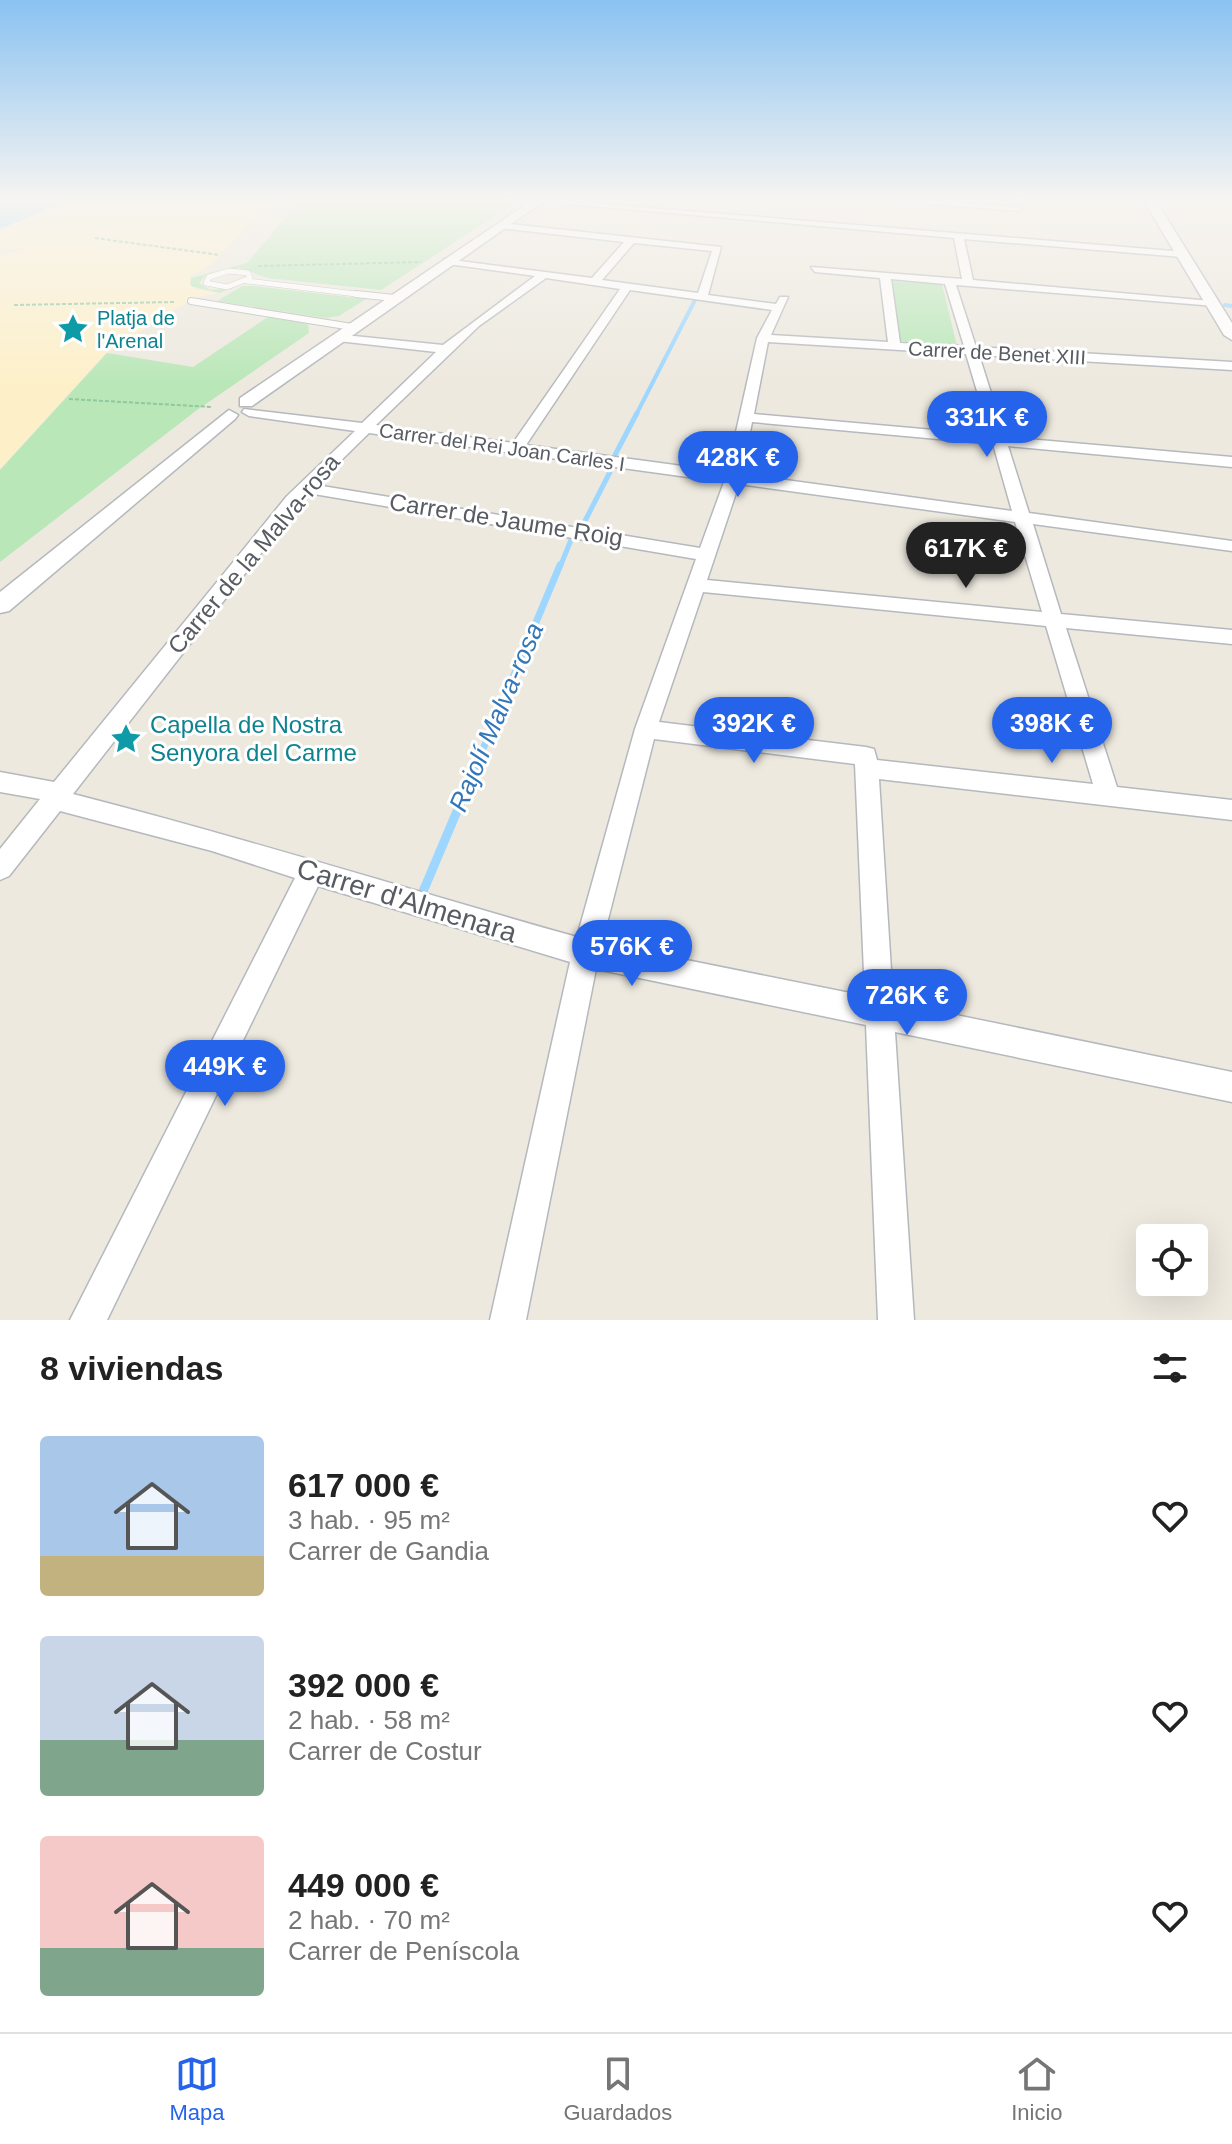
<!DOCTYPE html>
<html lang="es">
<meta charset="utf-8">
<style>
body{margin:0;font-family:Arial,sans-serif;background:#f6f6f6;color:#222;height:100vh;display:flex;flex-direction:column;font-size:30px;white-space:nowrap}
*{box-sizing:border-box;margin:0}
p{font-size:26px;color:#767676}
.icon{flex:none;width:44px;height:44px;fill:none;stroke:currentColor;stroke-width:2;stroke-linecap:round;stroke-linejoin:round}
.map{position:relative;height:1320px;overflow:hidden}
.sheet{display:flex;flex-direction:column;background:#fff;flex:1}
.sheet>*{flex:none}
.controls{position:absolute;left:1136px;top:1224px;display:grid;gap:16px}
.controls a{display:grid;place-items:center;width:72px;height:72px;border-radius:8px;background:#fff;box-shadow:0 8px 32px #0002;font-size:40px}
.price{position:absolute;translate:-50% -68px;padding:0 18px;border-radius:28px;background:#2563eb;color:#fff;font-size:26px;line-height:52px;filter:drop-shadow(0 2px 4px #0008)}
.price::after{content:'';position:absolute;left:50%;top:48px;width:24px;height:18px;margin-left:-12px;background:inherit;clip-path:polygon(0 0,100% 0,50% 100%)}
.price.selected{background:#222;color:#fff}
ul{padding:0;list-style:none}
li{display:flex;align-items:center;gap:24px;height:200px;padding:0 40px}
li span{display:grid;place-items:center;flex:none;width:224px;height:160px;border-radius:8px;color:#555}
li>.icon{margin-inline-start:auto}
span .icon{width:96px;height:96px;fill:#fffc;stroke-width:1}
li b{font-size:34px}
h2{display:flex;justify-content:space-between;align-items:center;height:96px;padding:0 40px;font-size:34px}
.menu{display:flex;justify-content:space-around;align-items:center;height:112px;border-top:2px solid #e0e0e0;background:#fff;font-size:22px;color:#767676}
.menu a{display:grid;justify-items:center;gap:4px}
.menu .selected{color:#2563eb}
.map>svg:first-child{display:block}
.green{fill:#b9e7b8}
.sand{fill:#fdf0c9}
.water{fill:#9dd6ff}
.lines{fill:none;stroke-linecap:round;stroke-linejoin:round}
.stream-far3{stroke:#9dd6ff;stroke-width:4}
.stream-far2{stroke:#9dd6ff;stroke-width:5}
.stream-far1{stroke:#9dd6ff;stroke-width:7}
.stream{stroke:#9dd6ff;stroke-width:9}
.service-far1-casing{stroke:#b5b8bd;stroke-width:6}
.service-casing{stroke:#b5b8bd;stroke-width:8}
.minor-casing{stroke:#b5b8bd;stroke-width:3}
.tertiary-casing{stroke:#b5b8bd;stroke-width:3}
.path{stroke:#91c8a0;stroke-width:2;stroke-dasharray:4 2;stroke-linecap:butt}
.service-far1{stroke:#fff;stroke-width:5}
.service{stroke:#fff;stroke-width:6}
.minor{fill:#fff;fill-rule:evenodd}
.tertiary{fill:#fff;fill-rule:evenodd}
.labels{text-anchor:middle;stroke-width:6;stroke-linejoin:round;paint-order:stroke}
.far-culture-label{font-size:20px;fill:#0d838f;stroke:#fff;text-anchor:start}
.far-street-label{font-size:20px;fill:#585c62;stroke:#fff}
.street-label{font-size:24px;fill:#585c62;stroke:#fff}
.culture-label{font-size:24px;fill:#0d838f;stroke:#fff;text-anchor:start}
.water-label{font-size:26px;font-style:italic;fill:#3277b9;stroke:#fff}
.near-street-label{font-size:28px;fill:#585c62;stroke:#fff}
</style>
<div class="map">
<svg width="1232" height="1320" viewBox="0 0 1232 1320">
<rect width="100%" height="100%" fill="#ede9df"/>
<path class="green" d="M 299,201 L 518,201 L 381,290 L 268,278 L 239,268 L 206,275 L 199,283 L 210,290 L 234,288 L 219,293 L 190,286 L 191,278 L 247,263 Z
M 892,281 L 942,284 L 957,346 L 900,341 Z
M 242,286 L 253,286 L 366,299 L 339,316 L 326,318 L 217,301 Z
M 268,317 L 308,324 L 309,333 L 197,410 L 0,562 L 0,470 L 107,353 L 193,367 Z"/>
<path class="sand" d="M 67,201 L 270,201 L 211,265 L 191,276 L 190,284 L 195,289 L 219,293 L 194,298 L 106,353 L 0,469 L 0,255 L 26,249 L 0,249 L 0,229 Z"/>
<path class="water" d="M 0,201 L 67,201 L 0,229 Z"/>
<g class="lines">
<path class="stream-far3" d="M 1225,305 L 1232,306
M 636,415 L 695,300"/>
<path class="stream-far2" d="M 615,455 L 637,413
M 585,521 L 610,472
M 560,567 L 571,540"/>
<path class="stream-far1" d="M 478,761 L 560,565"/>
<path class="stream" d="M 422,894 L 479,759"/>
<defs>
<path id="service-far1" d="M 229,271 L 248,273 L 250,278 L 227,287 L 206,283 L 209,277 Z
M 247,281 L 373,296"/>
<path id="service" d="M 356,294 L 394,298
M 191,301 L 352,327"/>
<path id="minor" d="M 534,201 L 565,201 L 1185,252 L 1182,257 L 964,239 L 973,280 L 1211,301 L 1217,304 L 1215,306 L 956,285 L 976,347 L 1232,362 L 1232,370 L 979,355 L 1005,437 L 1232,457 L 1232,467 L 1008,446 L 1029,513 L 1232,541 L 1232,551 L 1033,524 L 1061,614 L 1232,630 L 1232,644 L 1066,628 L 1117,787 L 1232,800 L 1232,820 L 879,779 L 893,1002 L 1232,1072 L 1232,1102 L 895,1032 L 914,1320 L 878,1320 L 866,1025 L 596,969 L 526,1320 L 490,1320 L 570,962 L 318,886 L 107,1320 L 70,1320 L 295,878 L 212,851 L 60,811 L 9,876 L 0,880 L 0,849 L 40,799 L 0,792 L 0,772 L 54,782 L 287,496 L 355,431 L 249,416 L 242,412 L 244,409 L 362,423 L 436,352 L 338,341 L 334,340 L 334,334 L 443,345 L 535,276 L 448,264 L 444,259 L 592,278 L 624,242 L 499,228 L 502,223 L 721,247 L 708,295 L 776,304 L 780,297 L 788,297 L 771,335 L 888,342 L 880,278 L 815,272 L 811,267 L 962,279 L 954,238 ZM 634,243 L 712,251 L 698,293 L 602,280 ZM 546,278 L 620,289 L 513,443 L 376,425 L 479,326 ZM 891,279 L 945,284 L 964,346 L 900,343 ZM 630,290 L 772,310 L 757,338 L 727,472 L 526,445 ZM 768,342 L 966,354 L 990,435 L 754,414 ZM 752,422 L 993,444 L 1012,511 L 742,474 ZM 369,433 L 724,482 L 700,548 L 316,485 ZM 739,484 L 1015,522 L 1042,612 L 707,580 ZM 308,493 L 696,559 L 635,729 L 577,937 C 409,890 242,837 73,794 ZM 703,592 L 1046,626 L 1093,784 L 877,760 L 874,749 L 866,747 L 659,722 ZM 654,739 L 855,764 L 865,996 L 602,943 Z
M 898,201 L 939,201 L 1023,208 L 1019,211 Z"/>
<path id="tertiary" d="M 531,201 L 544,201 L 252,406 L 240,406 L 240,398 Z
M 1144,201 L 1156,201 L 1232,323 L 1232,340 L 1224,335 Z
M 229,410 L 238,415 L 235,419 L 9,611 L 0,613 L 0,592 Z"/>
</defs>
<use href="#service-far1" class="service-far1-casing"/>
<use href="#service" class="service-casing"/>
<use href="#minor" class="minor-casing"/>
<use href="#tertiary" class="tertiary-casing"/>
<path class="path" d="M 95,238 L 220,255
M 258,266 L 421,262
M 14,305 L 176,302
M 69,399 L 212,407"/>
<use href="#service-far1" class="service-far1"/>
<use href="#service" class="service"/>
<use href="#minor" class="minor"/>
<use href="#tertiary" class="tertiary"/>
</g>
<linearGradient id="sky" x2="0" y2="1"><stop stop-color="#8ac2f1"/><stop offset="0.52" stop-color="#f7f5f1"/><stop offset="1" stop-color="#f7f5f1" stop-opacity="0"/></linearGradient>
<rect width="1232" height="385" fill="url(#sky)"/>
<defs>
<symbol id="sight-bare" viewBox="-9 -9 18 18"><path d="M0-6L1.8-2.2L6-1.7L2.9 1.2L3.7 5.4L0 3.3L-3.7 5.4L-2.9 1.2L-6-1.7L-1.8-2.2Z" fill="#0f9aa8" stroke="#fff" stroke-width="2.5" paint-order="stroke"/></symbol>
</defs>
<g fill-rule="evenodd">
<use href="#sight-bare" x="51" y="307" width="44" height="44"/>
<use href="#sight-bare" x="104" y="717" width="44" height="44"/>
</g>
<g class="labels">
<g class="far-culture-label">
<text x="97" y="325">Platja de<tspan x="97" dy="23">l'Arenal</tspan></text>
</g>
<g class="far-street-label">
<text transform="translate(997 353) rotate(3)" y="7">Carrer de Benet XIII</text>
<text transform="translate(502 447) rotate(8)" y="7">Carrer del Rei Joan Carles I</text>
</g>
<g class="street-label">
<text transform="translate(506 520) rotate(9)" y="8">Carrer de Jaume Roig</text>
<text transform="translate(254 554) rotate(-50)" y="8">Carrer de la Malva-rosa</text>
</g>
<g class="culture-label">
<text x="150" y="733">Capella de Nostra<tspan x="150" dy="28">Senyora del Carme</tspan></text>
</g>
<g class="water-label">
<text transform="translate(496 717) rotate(-67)" y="9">Rajolí Malva-rosa</text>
</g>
<g class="near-street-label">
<text transform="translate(407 900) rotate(17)" y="10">Carrer d'Almenara</text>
</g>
</g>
</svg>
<div class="controls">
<a><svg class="icon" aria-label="locate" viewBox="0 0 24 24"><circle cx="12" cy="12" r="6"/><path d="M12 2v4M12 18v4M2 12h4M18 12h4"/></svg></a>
</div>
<b class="price" style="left:987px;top:459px">331K €</b>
<b class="price" style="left:738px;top:499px">428K €</b>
<b class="price selected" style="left:966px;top:590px">617K €</b>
<b class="price" style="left:754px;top:765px">392K €</b>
<b class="price" style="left:1052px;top:765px">398K €</b>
<b class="price" style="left:632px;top:988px">576K €</b>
<b class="price" style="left:907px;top:1037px">726K €</b>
<b class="price" style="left:225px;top:1108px">449K €</b>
</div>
<section class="sheet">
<h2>8 viviendas<svg class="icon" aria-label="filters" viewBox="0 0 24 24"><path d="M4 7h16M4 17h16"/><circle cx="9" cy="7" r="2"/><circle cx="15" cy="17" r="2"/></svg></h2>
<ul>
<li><span style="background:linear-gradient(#a9c7e8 75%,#c2b280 0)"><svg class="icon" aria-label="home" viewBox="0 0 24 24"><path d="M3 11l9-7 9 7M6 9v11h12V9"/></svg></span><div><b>617 000 €</b><p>3 hab. · 95 m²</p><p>Carrer de Gandia</p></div><svg class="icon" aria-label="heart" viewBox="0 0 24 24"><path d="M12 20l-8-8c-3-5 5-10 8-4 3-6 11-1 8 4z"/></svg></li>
<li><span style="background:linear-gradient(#c9d6e8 65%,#7fa58c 0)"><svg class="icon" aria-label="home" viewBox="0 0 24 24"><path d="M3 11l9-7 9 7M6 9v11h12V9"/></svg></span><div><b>392 000 €</b><p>2 hab. · 58 m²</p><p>Carrer de Costur</p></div><svg class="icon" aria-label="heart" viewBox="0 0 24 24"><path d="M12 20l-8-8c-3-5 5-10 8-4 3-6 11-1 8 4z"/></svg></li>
<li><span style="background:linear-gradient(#f6c9c9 70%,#7fa58c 0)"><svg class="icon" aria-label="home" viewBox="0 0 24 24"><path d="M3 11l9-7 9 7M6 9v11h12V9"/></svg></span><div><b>449 000 €</b><p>2 hab. · 70 m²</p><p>Carrer de Peníscola</p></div><svg class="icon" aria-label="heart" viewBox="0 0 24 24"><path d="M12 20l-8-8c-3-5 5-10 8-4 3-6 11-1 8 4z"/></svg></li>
</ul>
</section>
<nav class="menu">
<a class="selected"><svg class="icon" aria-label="map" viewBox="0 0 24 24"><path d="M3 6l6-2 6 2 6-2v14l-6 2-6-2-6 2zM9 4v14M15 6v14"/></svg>Mapa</a>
<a><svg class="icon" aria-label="saved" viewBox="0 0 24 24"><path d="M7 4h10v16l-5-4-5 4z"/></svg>Guardados</a>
<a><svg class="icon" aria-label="home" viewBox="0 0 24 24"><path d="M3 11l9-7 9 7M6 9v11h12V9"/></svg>Inicio</a>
</nav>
